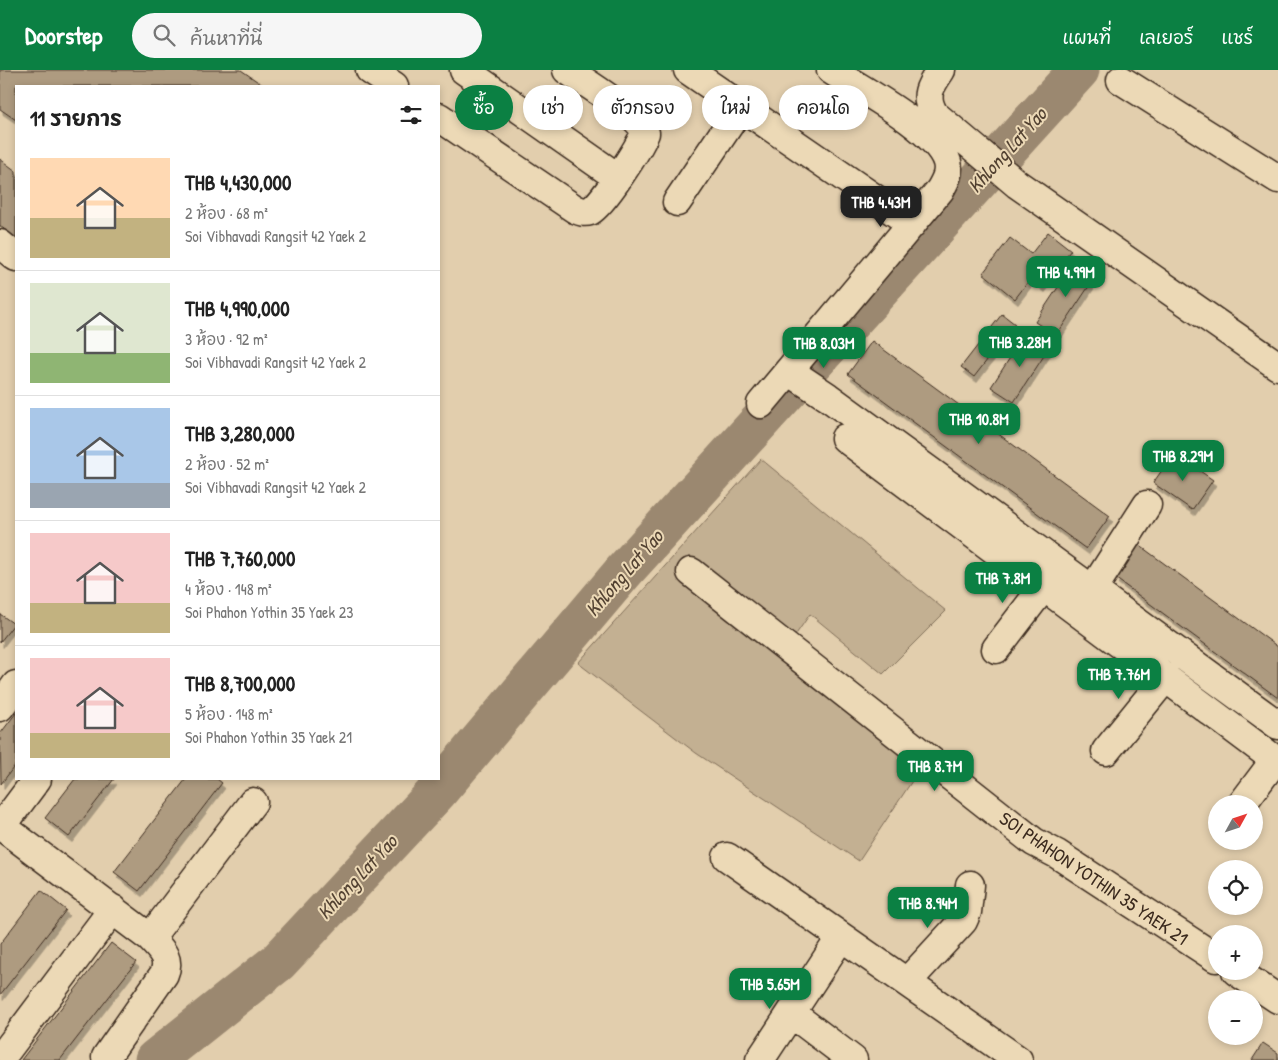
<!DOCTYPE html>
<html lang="th">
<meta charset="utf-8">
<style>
body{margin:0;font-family:"Patrick Hand","Playpen Sans Thai",sans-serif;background:#f6f6f6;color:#222;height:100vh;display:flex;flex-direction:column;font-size:19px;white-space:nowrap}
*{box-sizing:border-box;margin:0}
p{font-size:16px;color:#767676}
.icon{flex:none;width:28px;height:28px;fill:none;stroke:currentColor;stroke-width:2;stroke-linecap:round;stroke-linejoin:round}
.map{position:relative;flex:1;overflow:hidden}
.drawer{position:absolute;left:15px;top:15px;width:425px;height:695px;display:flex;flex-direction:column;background:#fff;border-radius:0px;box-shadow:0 2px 8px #0003}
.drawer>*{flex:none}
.banner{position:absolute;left:455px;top:15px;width:475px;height:45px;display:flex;gap:10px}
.needle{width:32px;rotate:50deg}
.fabs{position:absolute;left:1208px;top:725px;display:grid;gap:10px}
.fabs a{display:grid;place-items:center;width:55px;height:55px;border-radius:50%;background:#fff;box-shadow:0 2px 8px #0003;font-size:25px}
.price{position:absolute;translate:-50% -42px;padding:0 11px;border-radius:10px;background:#0b8043;color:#fff;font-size:16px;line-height:32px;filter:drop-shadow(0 1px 2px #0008)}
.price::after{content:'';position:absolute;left:50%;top:30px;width:15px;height:11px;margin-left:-8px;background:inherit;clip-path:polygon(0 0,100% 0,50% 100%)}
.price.current{background:#222;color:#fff}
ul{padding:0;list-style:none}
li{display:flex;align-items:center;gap:15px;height:125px;padding:0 15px}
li+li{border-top:1px solid #e0e0e0}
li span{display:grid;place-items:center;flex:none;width:140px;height:100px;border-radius:0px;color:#555}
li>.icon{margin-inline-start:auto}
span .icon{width:60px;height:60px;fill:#fffc;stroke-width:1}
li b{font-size:21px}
h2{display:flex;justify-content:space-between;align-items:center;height:60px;padding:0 15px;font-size:21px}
.tag{padding:0 18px;border-radius:22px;background:#fff;box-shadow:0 2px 8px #0003;font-size:18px;line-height:45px}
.tag.current{background:#0b8043;color:#fff}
header{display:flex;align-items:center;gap:30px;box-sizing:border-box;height:70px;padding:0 25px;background:#0b8043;color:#fff}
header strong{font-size:24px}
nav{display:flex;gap:28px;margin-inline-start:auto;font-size:18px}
.search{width:350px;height:45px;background:#f6f6f6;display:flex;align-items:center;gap:12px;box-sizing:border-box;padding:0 18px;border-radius:28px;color:#767676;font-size:19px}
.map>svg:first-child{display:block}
.green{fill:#c3b092;stroke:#7f6d58}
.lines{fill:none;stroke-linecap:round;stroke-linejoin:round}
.river{stroke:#9b8870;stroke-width:41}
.building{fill:#ae9b80;stroke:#3b2a1e;filter:url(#shadow)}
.minor-casing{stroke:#3b2a1e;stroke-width:31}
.minor{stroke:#ecd9b6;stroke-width:28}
.labels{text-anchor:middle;stroke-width:4;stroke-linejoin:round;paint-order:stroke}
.street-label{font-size:19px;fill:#3b2a1e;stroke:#ecd9b6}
.water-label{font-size:20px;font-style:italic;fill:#534232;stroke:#ecd9b6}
</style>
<header>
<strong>Doorstep</strong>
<div class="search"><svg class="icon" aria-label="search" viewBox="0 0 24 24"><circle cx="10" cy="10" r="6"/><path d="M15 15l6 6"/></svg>ค้นหาที่นี่</div>
<nav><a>แผนที่</a><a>เลเยอร์</a><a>แชร์</a></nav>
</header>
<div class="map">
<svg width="1278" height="990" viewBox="0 0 1278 990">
<defs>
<filter id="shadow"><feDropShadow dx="3" dy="5.5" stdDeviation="0" flood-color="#0004"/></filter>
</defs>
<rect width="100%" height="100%" fill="#e2cead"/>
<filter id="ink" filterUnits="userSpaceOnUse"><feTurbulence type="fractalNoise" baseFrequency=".02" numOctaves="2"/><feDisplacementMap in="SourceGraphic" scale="10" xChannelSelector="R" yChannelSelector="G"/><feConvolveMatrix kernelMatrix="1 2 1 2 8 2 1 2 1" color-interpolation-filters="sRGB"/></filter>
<g filter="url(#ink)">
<path class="green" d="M 761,389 L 946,541 L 883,604 L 810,544 L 779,589 L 920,699 L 859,791 L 696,683 L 578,593 Z"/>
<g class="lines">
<path class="river" d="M 155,990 L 278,892 L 437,722 L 625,500 L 1079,0"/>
</g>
<path class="building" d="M 0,0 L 241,0 L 264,16 L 16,16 L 16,50 L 0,39 Z
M 0,89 L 16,101 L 16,168 L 0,156 Z
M 1048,162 L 1071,180 L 1042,217 L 1031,208 L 1015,229 L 983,203 L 1010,168 L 1031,184 Z
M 1076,190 L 1097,204 L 1056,266 L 1035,252 Z
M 1002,244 L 1015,254 L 974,307 L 961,297 Z
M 1026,263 L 1049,278 L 1014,332 L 991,317 Z
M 872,271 L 1110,446 L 1086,479 L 848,304 Z
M 1174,383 L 1213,410 L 1192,440 L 1153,413 Z
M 1139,475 L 1278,577 L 1278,628 L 1115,508 Z
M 0,544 L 14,554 L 0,572 Z
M 16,643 L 16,694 L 1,714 L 0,664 Z
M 75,709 L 114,709 L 69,767 L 45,748 Z
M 186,709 L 217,709 L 222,713 L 139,821 L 114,802 Z
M 41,820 L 66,840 L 0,925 L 0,874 Z
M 111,873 L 136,892 L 60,990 L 21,990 Z
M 1263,973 L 1278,983 L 1278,990 L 1252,990 Z"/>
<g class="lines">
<defs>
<path id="minor" d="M 370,0 L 394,16
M 464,0 L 617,107
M 688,0 L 912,154
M 941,0 C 930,16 923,26 934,44 L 1017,114 L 1278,296
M 1121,10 L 1278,109
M 439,47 L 575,139 C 580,141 584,143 590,141 C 603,134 639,78 645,63 C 641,46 583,11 567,0
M 677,132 L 741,37
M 0,174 L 16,187
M 789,301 L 828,327 L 1278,655
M 761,334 L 940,120 C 945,111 950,103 947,92 C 937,59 860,19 831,0
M 845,368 L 1278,692
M 691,502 L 1034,772 L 1057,784 L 1216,888
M 1093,519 L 1147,435
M 996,579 L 1045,515
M 0,637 L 16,615
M 1106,681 L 1166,607
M 1242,734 L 1275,690
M 0,755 L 150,868 C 160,879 171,888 164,904 L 106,987
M 2,756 L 37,709
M 727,787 L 1018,990
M 841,867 L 791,943 L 853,990
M 150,868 L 253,732
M 1236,901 L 1278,929
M 907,912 L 963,851 L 967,842 L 970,815
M 7,980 L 113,839
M 760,990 L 791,943"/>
</defs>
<use href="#minor" class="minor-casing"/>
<use href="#minor" class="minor"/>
</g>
</g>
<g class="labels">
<g class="street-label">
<text transform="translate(1094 808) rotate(34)" y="7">SOI PHAHON YOTHIN 35 YAEK 21</text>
</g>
<g class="water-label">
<text transform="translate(1007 80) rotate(-48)" y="7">Khlong Lat Yao</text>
<text transform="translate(624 503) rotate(-49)" y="7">Khlong Lat Yao</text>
<text transform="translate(357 807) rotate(-47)" y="7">Khlong Lat Yao</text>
</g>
</g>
</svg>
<div class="fabs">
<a><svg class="needle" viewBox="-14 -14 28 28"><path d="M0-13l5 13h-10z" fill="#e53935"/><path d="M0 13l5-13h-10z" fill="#767676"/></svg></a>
<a><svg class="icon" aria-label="locate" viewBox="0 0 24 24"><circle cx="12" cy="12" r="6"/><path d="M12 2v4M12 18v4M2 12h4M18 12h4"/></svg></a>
<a>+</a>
<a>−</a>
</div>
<b class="price current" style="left:881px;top:158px">THB 4.43M</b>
<b class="price" style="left:1066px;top:228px">THB 4.99M</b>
<b class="price" style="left:1020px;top:298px">THB 3.28M</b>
<b class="price" style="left:824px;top:299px">THB 8.03M</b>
<b class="price" style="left:979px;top:375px">THB 10.8M</b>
<b class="price" style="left:1183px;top:412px">THB 8.29M</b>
<b class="price" style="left:1003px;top:534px">THB 7.8M</b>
<b class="price" style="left:1119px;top:630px">THB 7.76M</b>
<b class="price" style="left:935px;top:722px">THB 8.7M</b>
<b class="price" style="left:928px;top:859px">THB 8.94M</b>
<b class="price" style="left:770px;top:940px">THB 5.65M</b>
<div class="banner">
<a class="tag current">ซื้อ</a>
<a class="tag">เช่า</a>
<a class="tag">ตัวกรอง</a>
<a class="tag">ใหม่</a>
<a class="tag">คอนโด</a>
</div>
<section class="drawer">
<h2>11 รายการ<svg class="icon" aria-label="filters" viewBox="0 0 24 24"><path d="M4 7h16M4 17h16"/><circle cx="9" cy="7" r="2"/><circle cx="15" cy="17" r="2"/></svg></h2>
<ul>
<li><span style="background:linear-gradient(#ffd9b3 60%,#c2b280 0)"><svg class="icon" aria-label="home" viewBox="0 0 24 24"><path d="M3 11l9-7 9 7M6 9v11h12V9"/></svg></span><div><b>THB 4,430,000</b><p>2 ห้อง · 68 m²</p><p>Soi Vibhavadi Rangsit 42 Yaek 2</p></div></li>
<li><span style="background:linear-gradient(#dfe7d0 70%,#8fb573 0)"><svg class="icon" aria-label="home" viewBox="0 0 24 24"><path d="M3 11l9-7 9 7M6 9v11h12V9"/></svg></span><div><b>THB 4,990,000</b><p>3 ห้อง · 92 m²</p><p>Soi Vibhavadi Rangsit 42 Yaek 2</p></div></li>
<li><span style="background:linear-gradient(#a9c7e8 75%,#9aa5b1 0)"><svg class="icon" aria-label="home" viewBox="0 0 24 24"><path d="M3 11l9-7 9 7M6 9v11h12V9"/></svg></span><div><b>THB 3,280,000</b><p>2 ห้อง · 52 m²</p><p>Soi Vibhavadi Rangsit 42 Yaek 2</p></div></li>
<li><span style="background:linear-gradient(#f6c9c9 70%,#c2b280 0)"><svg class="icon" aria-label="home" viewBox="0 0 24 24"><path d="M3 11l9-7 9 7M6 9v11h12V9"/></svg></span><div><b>THB 7,760,000</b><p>4 ห้อง · 148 m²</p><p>Soi Phahon Yothin 35 Yaek 23</p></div></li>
<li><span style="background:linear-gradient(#f6c9c9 75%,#c2b280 0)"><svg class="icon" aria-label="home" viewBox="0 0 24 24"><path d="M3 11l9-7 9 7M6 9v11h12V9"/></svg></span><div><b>THB 8,700,000</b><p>5 ห้อง · 148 m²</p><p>Soi Phahon Yothin 35 Yaek 21</p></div></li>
</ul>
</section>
</div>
